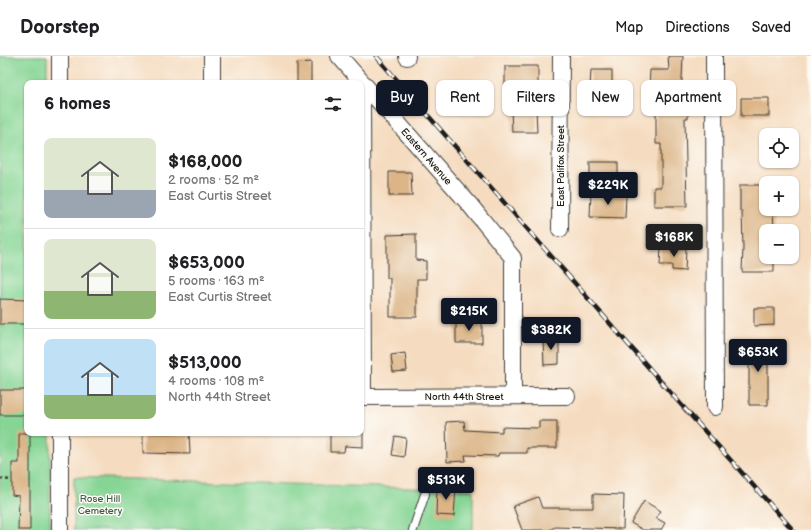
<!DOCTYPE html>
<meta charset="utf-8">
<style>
body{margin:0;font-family:"Balsamiq Sans",sans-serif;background:#f6f6f6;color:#202124;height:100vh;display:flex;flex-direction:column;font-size:15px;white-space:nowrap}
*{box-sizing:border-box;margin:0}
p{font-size:13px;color:#757577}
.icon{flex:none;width:22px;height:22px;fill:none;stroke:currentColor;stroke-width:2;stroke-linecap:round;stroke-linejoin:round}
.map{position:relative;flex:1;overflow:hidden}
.sheet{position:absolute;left:24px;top:24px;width:340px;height:356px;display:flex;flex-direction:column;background:#fff;border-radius:8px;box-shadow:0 1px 3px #0004}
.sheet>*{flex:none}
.top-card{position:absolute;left:376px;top:24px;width:375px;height:36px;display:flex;gap:8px}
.buttons{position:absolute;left:759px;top:72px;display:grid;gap:8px}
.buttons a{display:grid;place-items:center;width:40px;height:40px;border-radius:8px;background:#fff;box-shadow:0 1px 3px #0004;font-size:20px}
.price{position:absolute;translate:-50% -34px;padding:0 9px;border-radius:4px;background:#111827;color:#fff;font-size:13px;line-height:26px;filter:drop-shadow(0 1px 2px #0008)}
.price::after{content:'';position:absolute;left:50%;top:24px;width:12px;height:9px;margin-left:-6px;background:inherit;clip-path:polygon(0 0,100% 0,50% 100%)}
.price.active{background:#222;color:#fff}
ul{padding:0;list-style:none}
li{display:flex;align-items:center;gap:12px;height:100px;padding:0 20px}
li+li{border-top:1px solid #e0e0e0}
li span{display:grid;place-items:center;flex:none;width:112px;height:80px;border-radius:8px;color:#555}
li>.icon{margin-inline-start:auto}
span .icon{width:48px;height:48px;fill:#fffc;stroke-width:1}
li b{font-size:17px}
h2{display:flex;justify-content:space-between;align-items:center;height:48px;padding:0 20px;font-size:17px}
.tag{padding:0 14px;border-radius:8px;background:#fff;box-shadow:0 1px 3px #0004;font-size:14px;line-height:36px}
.tag.active{background:#111827;color:#fff}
header{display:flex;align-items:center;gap:24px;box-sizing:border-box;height:56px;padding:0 20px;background:#fff;border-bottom:1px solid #e0e0e0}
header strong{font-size:19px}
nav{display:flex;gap:22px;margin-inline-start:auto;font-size:14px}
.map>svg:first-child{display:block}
.green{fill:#86d594;stroke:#517858}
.building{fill:#dcb587}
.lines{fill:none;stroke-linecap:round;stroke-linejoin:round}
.lane-casing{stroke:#3d3935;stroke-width:10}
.street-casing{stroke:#3d3935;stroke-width:18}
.path{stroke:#3d3935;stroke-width:2.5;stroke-dasharray:3 3;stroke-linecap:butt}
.lane{stroke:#fff;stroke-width:8}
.street{stroke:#fff;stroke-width:16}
.rail-casing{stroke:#1c1c1c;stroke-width:4.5}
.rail{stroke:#fdfcf7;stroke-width:3;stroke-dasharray:9;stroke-linecap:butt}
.labels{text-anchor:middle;stroke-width:3;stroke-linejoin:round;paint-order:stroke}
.street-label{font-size:10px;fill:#1c1c1c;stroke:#fdfcf7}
.park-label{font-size:10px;fill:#415d46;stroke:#fdfcf7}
</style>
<header>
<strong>Doorstep</strong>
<nav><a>Map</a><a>Directions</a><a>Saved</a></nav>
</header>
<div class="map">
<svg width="811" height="474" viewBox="0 0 811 474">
<rect width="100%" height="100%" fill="#fdfcf7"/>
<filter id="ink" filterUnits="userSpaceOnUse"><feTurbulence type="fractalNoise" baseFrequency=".025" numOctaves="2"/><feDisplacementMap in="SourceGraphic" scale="8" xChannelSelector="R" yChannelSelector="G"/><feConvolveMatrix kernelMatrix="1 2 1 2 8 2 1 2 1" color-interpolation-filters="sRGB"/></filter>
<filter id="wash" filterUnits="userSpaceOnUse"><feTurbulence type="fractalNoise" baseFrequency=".012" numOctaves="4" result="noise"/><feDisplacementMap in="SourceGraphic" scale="16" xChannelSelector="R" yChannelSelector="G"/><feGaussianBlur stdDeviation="0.9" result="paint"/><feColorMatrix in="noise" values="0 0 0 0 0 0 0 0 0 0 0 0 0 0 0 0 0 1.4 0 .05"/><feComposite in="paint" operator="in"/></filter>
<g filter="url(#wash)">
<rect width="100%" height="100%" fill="#f5dcc0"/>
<path class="green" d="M 0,0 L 47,0 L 47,27 L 27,27 L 27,377 L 50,377 L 50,474 L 0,474 Z
M 74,421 L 473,434 L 473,474 L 74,474 Z"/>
<g id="blocks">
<path class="building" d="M 668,0 L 683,0 L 681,45 L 688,45 L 688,62 L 685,62 L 687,150 L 654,150 L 654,131 L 661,131 L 661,88 L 656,88 L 656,34 L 649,33 L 650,14 L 669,14 Z
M 311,6 L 311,27 L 297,27 L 297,7 Z
M 505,10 L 538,10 L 538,29 L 535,29 L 537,76 L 512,76 L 510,29 L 505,29 Z
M 591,14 L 612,14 L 612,31 L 590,31 Z
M 741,42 L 769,42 L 769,60 L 741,60 Z
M 590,106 L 618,106 L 618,120 L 590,120 Z
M 389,116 L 411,116 L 412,140 L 389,140 Z
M 740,129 L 766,129 L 766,153 L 773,153 L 774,175 L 766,175 L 766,201 L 774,201 L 774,216 L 742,216 L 743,192 L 742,155 L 740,155 Z
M 591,138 L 626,139 L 625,162 L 590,161 Z
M 416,178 L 416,204 L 426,205 L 426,223 L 417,223 L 417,261 L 390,261 L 390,222 L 387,222 L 387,179 Z
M 661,192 L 686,192 L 685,215 L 672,214 L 672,209 L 660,209 Z
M 0,243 L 27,244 L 27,268 L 0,268 Z
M 754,252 L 774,252 L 774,269 L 754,270 Z
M 456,265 L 482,265 L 482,287 L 456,287 Z
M 559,282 L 559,308 L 544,309 L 543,283 Z
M 773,290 L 773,306 L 768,306 L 768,349 L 749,349 L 749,307 L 742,307 L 742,291 Z
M 405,297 L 407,315 L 393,316 L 391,299 Z
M 0,334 L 27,334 L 27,359 L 0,359 Z
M 464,365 L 465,374 L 502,376 L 502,371 L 539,372 L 539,365 L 557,365 L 557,392 L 527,392 L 527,397 L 499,397 L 498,400 L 465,399 L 466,405 L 447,406 L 446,366 Z
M 19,377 L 30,377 L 30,474 L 18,474 L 19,440 L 12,439 L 12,407 L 19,407 Z
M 143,377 L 189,377 L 190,398 L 143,397 Z
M 330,377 L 363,377 L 363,391 L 345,390 L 344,396 L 330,396 Z
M 395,380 L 406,382 L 404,401 L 392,399 Z
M 437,431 L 456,432 L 454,460 L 436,459 Z
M 593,438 L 624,439 L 623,473 L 555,471 L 549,474 L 522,474 L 513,450 L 538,441 L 542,452 L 593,452 Z
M 644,445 L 661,455 L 656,462 L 665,467 L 661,474 L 643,474 L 631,467 Z"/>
</g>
</g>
<g filter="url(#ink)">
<use href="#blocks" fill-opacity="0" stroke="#3d3935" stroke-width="1"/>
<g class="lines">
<defs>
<path id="lane" d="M 413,474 L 425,438"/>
<path id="street" d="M 212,0 L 212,27
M 339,0 L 470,149 L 513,202 L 513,340
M 714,0 L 715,351
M 407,1 L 407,0
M 60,27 L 60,0
M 362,27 L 363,341
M 560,173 L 561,0
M 361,341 L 567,340
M 60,377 L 60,474"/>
</defs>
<use href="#lane" class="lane-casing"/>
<use href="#street" class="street-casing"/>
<path class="path" d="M 0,423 L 12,424"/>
<use href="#lane" class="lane"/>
<use href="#street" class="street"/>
<defs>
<path id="rail" d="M 376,0 L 677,344 L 793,474"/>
</defs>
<use href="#rail" class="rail-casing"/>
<use href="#rail" class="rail"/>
</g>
</g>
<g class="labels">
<g class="street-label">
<text transform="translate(427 100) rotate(49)" y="4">Eastern Avenue</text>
<text transform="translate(560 110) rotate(-90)" y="4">East Palifox Street</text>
<text x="464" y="344">North 44th Street</text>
</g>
<g class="park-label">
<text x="100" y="446">Rose Hill<tspan x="100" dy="12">Cemetery</tspan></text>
</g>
</g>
</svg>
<div class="buttons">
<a><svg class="icon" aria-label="locate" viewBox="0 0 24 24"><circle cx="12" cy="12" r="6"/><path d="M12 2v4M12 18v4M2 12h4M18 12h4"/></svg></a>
<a>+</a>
<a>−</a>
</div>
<b class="price" style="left:608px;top:150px">$229K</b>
<b class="price active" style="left:674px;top:202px">$168K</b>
<b class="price" style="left:469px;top:276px">$215K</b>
<b class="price" style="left:551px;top:295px">$382K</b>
<b class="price" style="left:758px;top:317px">$653K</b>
<b class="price" style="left:446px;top:445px">$513K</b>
<div class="top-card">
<a class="tag active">Buy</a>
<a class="tag">Rent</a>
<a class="tag">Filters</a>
<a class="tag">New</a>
<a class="tag">Apartment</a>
</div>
<section class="sheet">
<h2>6 homes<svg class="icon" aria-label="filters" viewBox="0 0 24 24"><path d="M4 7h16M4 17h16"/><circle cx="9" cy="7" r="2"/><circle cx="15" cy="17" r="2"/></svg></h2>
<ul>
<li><span style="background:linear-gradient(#dfe7d0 65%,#9aa5b1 0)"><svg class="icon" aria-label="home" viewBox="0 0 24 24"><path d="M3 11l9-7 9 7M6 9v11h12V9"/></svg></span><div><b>$168,000</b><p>2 rooms · 52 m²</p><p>East Curtis Street</p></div></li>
<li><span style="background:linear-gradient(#dfe7d0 65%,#8fb573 0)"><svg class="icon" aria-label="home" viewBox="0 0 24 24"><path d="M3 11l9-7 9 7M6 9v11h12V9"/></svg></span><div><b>$653,000</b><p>5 rooms · 163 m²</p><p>East Curtis Street</p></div></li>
<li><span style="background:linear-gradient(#bfe0f5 70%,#8fb573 0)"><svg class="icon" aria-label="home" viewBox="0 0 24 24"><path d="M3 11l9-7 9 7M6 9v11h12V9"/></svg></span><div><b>$513,000</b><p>4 rooms · 108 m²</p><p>North 44th Street</p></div></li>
</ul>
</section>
</div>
